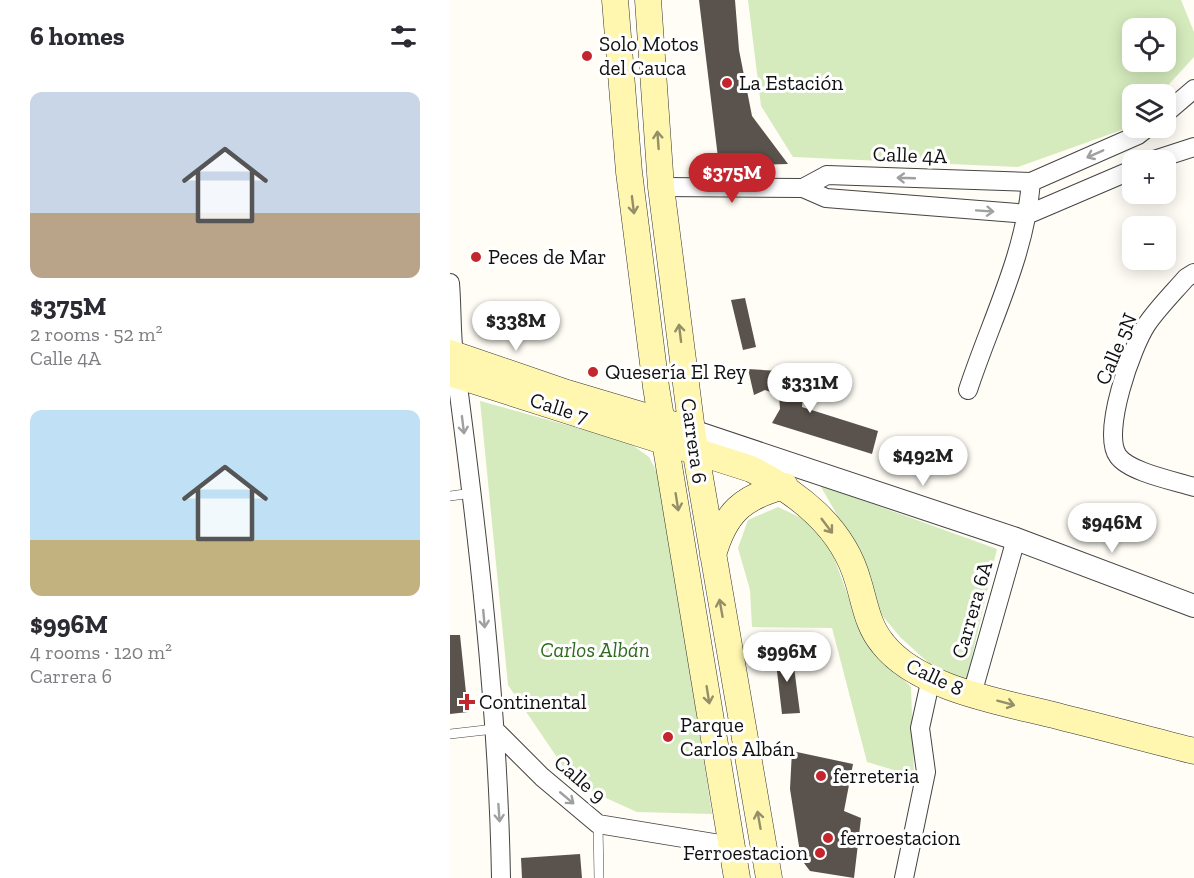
<!DOCTYPE html>
<meta charset="utf-8">
<style>
body{margin:0;font-family:"Zilla Slab",serif;background:#f2f2f3;color:#2b2b33;height:100vh;display:flex;flex-direction:column;font-size:22px;white-space:nowrap}
*{box-sizing:border-box;margin:0}
p{font-size:20px;color:#7c7c81}
.icon{flex:none;width:33px;height:33px;fill:none;stroke:currentColor;stroke-width:2;stroke-linecap:round;stroke-linejoin:round}
.map{position:relative;flex:1;overflow:hidden}
.side{display:flex;flex-direction:column;background:#fff;width:450px}
.side>*{flex:none}
.buttons{position:absolute;left:672px;top:18px;display:grid;gap:12px}
.buttons a{display:grid;place-items:center;width:54px;height:54px;border-radius:12px;background:#fff;box-shadow:0 3px 15px #0003;font-size:30px}
.price{position:absolute;translate:-50% -51px;padding:0 14px;border-radius:21px;background:#fff;color:#222;font-size:20px;line-height:39px;filter:drop-shadow(0 2px 3px #0008)}
.price::after{content:'';position:absolute;left:50%;top:36px;width:18px;height:14px;margin-left:-9px;background:inherit;clip-path:polygon(0 0,100% 0,50% 100%)}
.price.active{background:#c4262e;color:#fff}
ul{padding:0;list-style:none}
li{display:grid;align-content:center;gap:12px;height:318px;padding:0 30px}
li span{display:grid;place-items:center;height:186px;border-radius:12px;color:#555}
li>.icon{margin-inline-start:auto}
span .icon{width:108px;height:108px;fill:#fffc;stroke-width:1}
li b{font-size:26px}
h2{display:flex;justify-content:space-between;align-items:center;height:72px;padding:0 30px;font-size:26px}
main{display:flex;flex:1;min-height:0}
.map>svg:first-child{display:block}
.green{fill:#d5ebbd;fill-rule:evenodd}
.building{fill:#5a524d}
.lines{fill:none;stroke-linecap:round;stroke-linejoin:round}
.service-casing{stroke:#444;stroke-width:10}
.minor-casing{stroke:#444;stroke-width:20}
.tertiary-casing{stroke:#444;stroke-width:24}
.secondary-casing{stroke:#333;stroke-width:27}
.service{stroke:#fff;stroke-width:9}
.minor{stroke:#fff;stroke-width:18}
.tertiary{stroke:#fff;stroke-width:22}
.secondary{stroke:#fff6b0;stroke-width:26}
.oneway{stroke:#948f68}
.oneway2{stroke:#a0a0a0}
.poi-dot{fill:#c4262e;stroke:#fff;stroke-width:2}
.labels{text-anchor:middle;stroke-width:6;stroke-linejoin:round;paint-order:stroke}
.poi-label{font-size:21px;fill:#111;stroke:#fff;text-anchor:start}
.street-label{font-size:21px;fill:#111;stroke:#fff}
.park-label{font-size:21px;font-style:italic;fill:#2f6b1f;stroke:#fff}
</style>
<main>
<section class="side">
<h2>6 homes<svg class="icon" aria-label="filters" viewBox="0 0 24 24"><path d="M4 7h16M4 17h16"/><circle cx="9" cy="7" r="2"/><circle cx="15" cy="17" r="2"/></svg></h2>
<ul>
<li><span style="background:linear-gradient(#c9d6e8 65%,#b9a48a 0)"><svg class="icon" aria-label="home" viewBox="0 0 24 24"><path d="M3 11l9-7 9 7M6 9v11h12V9"/></svg></span><div><b>$375M</b><p>2 rooms · 52 m²</p><p>Calle 4A</p></div></li>
<li><span style="background:linear-gradient(#bfe0f5 70%,#c2b280 0)"><svg class="icon" aria-label="home" viewBox="0 0 24 24"><path d="M3 11l9-7 9 7M6 9v11h12V9"/></svg></span><div><b>$996M</b><p>4 rooms · 120 m²</p><p>Carrera 6</p></div></li>
</ul>
</section>
<div class="map">
<svg width="744" height="878" viewBox="0 0 744 878">
<rect width="100%" height="100%" fill="#fffdf5"/>
<path class="green" d="M 298,0 L 731,0 L 744,32 L 744,57 L 710,94 L 682,94 L 682,124 L 680,127 L 568,167 L 343,157 L 311,106 ZM 716,28 L 716,62 L 682,62 L 682,28 Z
M 30,401 L 178,442 L 199,457 L 210,478 L 262,814 L 187,812 L 125,784 L 58,685 Z
M 370,485 L 547,549 L 516,682 L 482,666 L 451,638 L 425,607 L 391,522 Z
M 328,507 L 360,522 L 380,547 L 402,607 L 423,649 L 461,687 L 464,776 L 417,762 L 382,628 L 302,627 L 300,590 L 288,548 L 298,520 Z"/>
<path class="building" d="M 249,0 L 285,0 L 289,50 L 302,116 L 338,164 L 269,166 Z
M 295,298 L 306,347 L 293,350 L 281,300 Z
M 298,369 L 330,371 L 353,393 L 352,407 L 428,431 L 422,454 L 322,423 L 330,409 L 329,395 L 315,390 L 304,395 Z
M 0,635 L 10,635 L 18,712 L 0,714 Z
M 342,652 L 350,713 L 332,714 L 325,654 Z
M 342,751 L 403,764 L 394,811 L 411,818 L 404,878 L 360,871 L 351,859 L 340,789 Z
M 130,854 L 132,878 L 72,878 L 71,858 Z"/>
<g class="lines">
<defs>
<path id="service" d="M 0,496 L 22,493
M 0,734 L 44,729
M 148,824 L 149,878"/>
<path id="minor" d="M 716,113 L 744,89
M 704,160 L 744,147
M 211,187 L 353,188 L 377,175 L 581,182 L 688,135 L 697,128
M 353,188 L 376,198 L 579,214 L 682,170
M 744,273 L 736,278 C 723,293 708,308 697,324 C 682,346 651,433 668,456 C 679,472 725,481 744,487
M 0,283 C 2,307 1,332 4,356 C 27,528 48,704 51,878
M 518,390 C 541,320 575,256 581,182
M 522,694 L 566,539
M 44,729 L 92,777 L 148,824 L 282,846
M 454,878 L 476,772 L 470,728 L 481,678"/>
<path id="tertiary" d="M 242,431 L 566,539 L 744,606"/>
<path id="secondary" d="M 165,0 L 179,172 L 206,387 L 287,878
M 198,0 L 211,187 L 242,431 L 319,878
M 0,353 L 117,393 L 228,426
M 0,373 L 301,469 C 348,493 393,527 408,581 C 415,603 417,625 433,644 C 469,690 558,703 611,717 C 656,728 700,740 744,751
M 263,555 C 275,513 292,497 335,486"/>
</defs>
<use href="#service" class="service-casing"/>
<use href="#minor" class="minor-casing"/>
<use href="#tertiary" class="tertiary-casing"/>
<use href="#secondary" class="secondary-casing"/>
<use href="#service" class="service"/>
<use href="#minor" class="minor"/>
<use href="#tertiary" class="tertiary"/>
<use href="#secondary" class="secondary"/>
</g>
<defs><path id="oneway-shaft" d="M-6 0H5M1.5-3L5.5 0L1.5 3" fill="none" stroke-width="1.6" stroke-linecap="round" stroke-linejoin="round" transform="scale(1.5)"/></defs>
<g class="oneway">
<use href="#oneway-shaft" transform="translate(208 140) rotate(-94)"/>
<use href="#oneway-shaft" transform="translate(183 205) rotate(83)"/>
<use href="#oneway-shaft" transform="translate(230 333) rotate(-97)"/>
<use href="#oneway-shaft" transform="translate(227 502) rotate(81)"/>
<use href="#oneway-shaft" transform="translate(377 526) rotate(53)"/>
<use href="#oneway-shaft" transform="translate(271 608) rotate(-100)"/>
<use href="#oneway-shaft" transform="translate(258 695) rotate(81)"/>
<use href="#oneway-shaft" transform="translate(556 703) rotate(15)"/>
<use href="#oneway-shaft" transform="translate(309 820) rotate(-100)"/>
</g>
<g class="oneway2">
<use href="#oneway-shaft" transform="translate(645 154) rotate(156)"/>
<use href="#oneway-shaft" transform="translate(456 178) rotate(-178)"/>
<use href="#oneway-shaft" transform="translate(535 211) rotate(4)"/>
<use href="#oneway-shaft" transform="translate(13 425) rotate(83)"/>
<use href="#oneway-shaft" transform="translate(34 619) rotate(85)"/>
<use href="#oneway-shaft" transform="translate(117 798) rotate(40)"/>
<use href="#oneway-shaft" transform="translate(49 813) rotate(86)"/>
</g>
<g class="poi-dot">
<circle cx="137" cy="56" r="6"/>
<circle cx="277" cy="83" r="6"/>
<circle cx="26" cy="257" r="6"/>
<circle cx="143" cy="372" r="6"/>
<path d="M14 693h6v6h6v6h-6v6h-6v-6h-6v-6h6z"/>
<circle cx="218" cy="737" r="6"/>
<circle cx="371" cy="776" r="6"/>
<circle cx="378" cy="838" r="6"/>
<circle cx="370" cy="853" r="6"/>
</g>
<g class="labels">
<g class="poi-label">
<text x="149" y="51">Solo Motos<tspan x="149" dy="24">del Cauca</tspan></text>
<text x="289" y="90">La Estación</text>
<text x="38" y="264">Peces de Mar</text>
<text x="155" y="379">Quesería El Rey</text>
<text x="29" y="709">Continental</text>
<text x="230" y="732">Parque<tspan x="230" dy="24">Carlos Albán</tspan></text>
<text x="383" y="783">ferreteria</text>
<text x="390" y="845">ferroestacion</text>
<text x="358" y="860" text-anchor="end">Ferroestacion</text>
</g>
<g class="street-label">
<text transform="translate(460 155) rotate(2)" y="7">Calle 4A</text>
<text transform="translate(666 349) rotate(-67)" y="7">Calle 5N</text>
<text transform="translate(109 408) rotate(18)" y="7">Calle 7</text>
<text transform="translate(244 441) rotate(82)" y="7">Carrera 6</text>
<text transform="translate(522 610) rotate(-74)" y="7">Carrera 6A</text>
<text transform="translate(485 677) rotate(25)" y="7">Calle 8</text>
<text transform="translate(130 779) rotate(41)" y="7">Calle 9</text>
</g>
<g class="park-label">
<text x="145" y="657">Carlos Albán</text>
</g>
</g>
</svg>
<div class="buttons">
<a><svg class="icon" aria-label="locate" viewBox="0 0 24 24"><circle cx="12" cy="12" r="6"/><path d="M12 2v4M12 18v4M2 12h4M18 12h4"/></svg></a>
<a><svg class="icon" aria-label="layers" viewBox="0 0 24 24"><path d="M12 4l9 5-9 5-9-5zM3 14l9 5 9-5"/></svg></a>
<a>+</a>
<a>−</a>
</div>
<b class="price active" style="left:282px;top:204px">$375M</b>
<b class="price" style="left:66px;top:352px">$338M</b>
<b class="price" style="left:360px;top:414px">$331M</b>
<b class="price" style="left:473px;top:487px">$492M</b>
<b class="price" style="left:662px;top:554px">$946M</b>
<b class="price" style="left:337px;top:683px">$996M</b>
</div>
</main>
